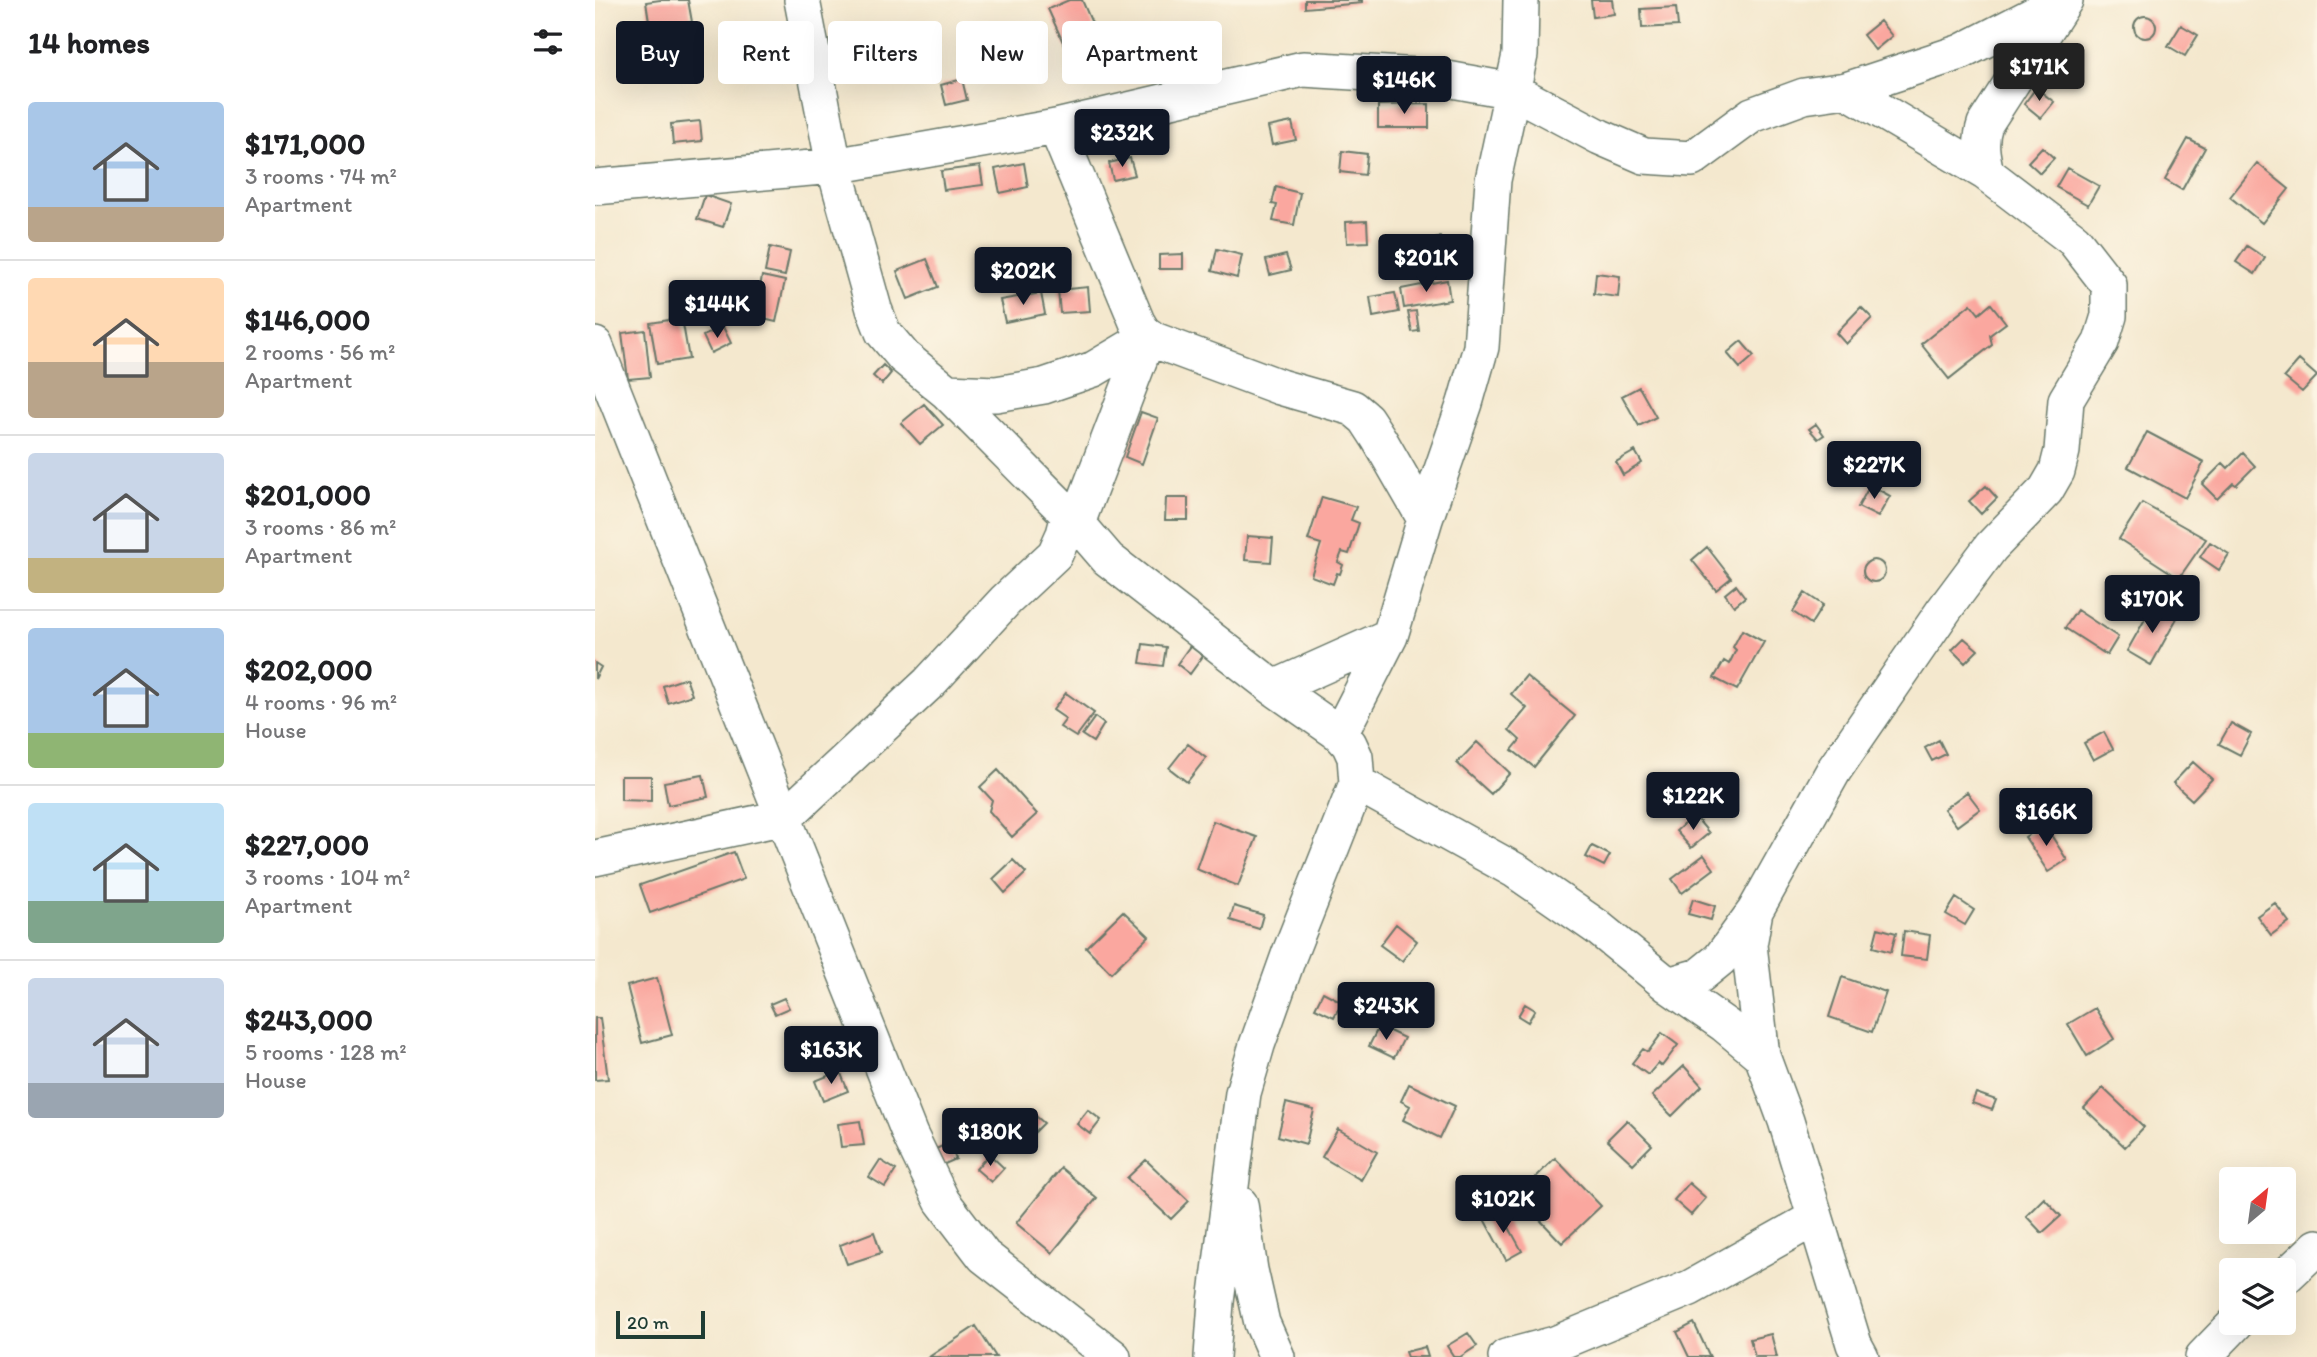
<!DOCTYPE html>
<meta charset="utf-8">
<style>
body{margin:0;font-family:Itim,sans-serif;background:#f6f6f6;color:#202124;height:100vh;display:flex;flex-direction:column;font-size:26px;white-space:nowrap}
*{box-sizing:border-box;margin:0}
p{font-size:23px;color:#757577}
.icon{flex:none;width:38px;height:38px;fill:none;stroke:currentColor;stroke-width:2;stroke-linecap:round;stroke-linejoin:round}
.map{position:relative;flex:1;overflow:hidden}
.drawer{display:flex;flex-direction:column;background:#fff;width:595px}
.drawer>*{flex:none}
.guide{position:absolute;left:21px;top:21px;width:665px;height:63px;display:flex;gap:14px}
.needle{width:46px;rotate:29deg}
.tools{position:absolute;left:1624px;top:1167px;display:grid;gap:14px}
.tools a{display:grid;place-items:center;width:77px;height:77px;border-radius:7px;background:#fff;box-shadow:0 7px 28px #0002;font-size:35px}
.scale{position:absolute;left:21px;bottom:18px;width:89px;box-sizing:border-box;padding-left:7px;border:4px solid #1f3d34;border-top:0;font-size:19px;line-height:24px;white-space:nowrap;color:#1f3d34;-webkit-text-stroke:5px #fcf5e5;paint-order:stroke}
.price{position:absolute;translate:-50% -60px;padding:0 16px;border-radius:7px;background:#111827;color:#fff;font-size:23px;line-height:46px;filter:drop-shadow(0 2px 4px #0008)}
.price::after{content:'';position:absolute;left:50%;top:42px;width:21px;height:16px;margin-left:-10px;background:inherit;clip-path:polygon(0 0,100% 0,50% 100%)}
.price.active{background:#222;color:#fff}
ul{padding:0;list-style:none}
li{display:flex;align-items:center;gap:21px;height:175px;padding:0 28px}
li+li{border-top:2px solid #e0e0e0}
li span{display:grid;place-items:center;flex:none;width:196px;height:140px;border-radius:7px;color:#555}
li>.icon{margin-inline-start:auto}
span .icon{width:84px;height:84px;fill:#fffc;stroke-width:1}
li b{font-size:30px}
h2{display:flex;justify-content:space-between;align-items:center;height:84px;padding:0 28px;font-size:30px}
.pill{padding:0 24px;border-radius:7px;background:#fff;box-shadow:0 7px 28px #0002;font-size:24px;line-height:63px}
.pill.active{background:#111827;color:#fff}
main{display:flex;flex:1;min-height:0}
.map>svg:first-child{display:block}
.building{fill:#faa79f}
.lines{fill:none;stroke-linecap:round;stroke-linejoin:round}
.street-casing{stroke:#6a796a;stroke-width:38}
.street{stroke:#fff;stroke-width:35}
</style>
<main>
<section class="drawer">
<h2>14 homes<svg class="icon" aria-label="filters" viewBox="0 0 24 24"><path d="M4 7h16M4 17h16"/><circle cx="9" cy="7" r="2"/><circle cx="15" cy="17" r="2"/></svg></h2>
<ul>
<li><span style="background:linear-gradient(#a9c7e8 75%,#b9a48a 0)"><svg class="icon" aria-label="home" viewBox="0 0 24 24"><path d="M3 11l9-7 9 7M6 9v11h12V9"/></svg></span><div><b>$171,000</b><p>3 rooms · 74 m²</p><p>Apartment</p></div></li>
<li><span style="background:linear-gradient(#ffd9b3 60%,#b9a48a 0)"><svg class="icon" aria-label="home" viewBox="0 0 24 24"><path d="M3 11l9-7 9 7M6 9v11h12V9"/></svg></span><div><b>$146,000</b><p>2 rooms · 56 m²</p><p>Apartment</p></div></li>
<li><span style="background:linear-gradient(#c9d6e8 75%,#c2b280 0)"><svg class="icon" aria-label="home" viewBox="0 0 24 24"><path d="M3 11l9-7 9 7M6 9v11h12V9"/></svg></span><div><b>$201,000</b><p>3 rooms · 86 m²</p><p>Apartment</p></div></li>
<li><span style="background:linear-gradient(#a9c7e8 75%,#8fb573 0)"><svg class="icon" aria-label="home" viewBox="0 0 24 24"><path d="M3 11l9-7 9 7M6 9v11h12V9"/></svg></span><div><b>$202,000</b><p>4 rooms · 96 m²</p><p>House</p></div></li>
<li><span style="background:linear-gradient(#bfe0f5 70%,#7fa58c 0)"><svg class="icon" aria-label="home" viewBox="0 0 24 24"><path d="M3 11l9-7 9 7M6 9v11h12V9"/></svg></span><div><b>$227,000</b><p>3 rooms · 104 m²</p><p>Apartment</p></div></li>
<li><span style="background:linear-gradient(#c9d6e8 75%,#9aa5b1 0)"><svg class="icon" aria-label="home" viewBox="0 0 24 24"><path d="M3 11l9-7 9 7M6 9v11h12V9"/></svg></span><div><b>$243,000</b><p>5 rooms · 128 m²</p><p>House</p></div></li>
</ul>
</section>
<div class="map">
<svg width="1722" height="1357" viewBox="0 0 1722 1357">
<rect width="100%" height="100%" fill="#fcf5e5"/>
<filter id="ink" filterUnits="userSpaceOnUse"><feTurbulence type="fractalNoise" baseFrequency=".0143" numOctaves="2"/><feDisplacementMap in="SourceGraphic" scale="14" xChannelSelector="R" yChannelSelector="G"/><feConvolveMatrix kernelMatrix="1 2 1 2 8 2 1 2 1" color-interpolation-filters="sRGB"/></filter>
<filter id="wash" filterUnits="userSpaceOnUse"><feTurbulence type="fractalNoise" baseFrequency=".00686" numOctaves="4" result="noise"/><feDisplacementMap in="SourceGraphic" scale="28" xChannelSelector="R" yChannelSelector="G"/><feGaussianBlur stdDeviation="1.57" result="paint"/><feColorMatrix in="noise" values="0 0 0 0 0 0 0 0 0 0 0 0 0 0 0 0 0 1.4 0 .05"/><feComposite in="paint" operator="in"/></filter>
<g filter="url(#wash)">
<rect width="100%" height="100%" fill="#f4e8ce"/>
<g id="blocks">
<path class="building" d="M 65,0 L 93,0 L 97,22 L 55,28 L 51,2 Z
M 474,0 L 487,0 L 502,35 L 471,49 L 453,9 Z
M 710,0 L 767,0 L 767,3 L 710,8 Z
M 996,0 L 1017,0 L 1019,14 L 998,17 Z
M 1081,7 L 1083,26 L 1047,28 L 1046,9 Z
M1539 27a11 11 0 1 1 22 0a11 11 0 1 1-22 0Z
M 1285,21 L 1297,36 L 1280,50 L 1268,35 Z
M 1586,25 L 1603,35 L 1590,56 L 1573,46 Z
M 272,37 L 277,62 L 255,66 L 250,41 Z
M 367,79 L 372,100 L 351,105 L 346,85 Z
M 1441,88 L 1459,102 L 1446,118 L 1429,104 Z
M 834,104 L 834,128 L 783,128 L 783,105 Z
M 105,121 L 107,141 L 78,144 L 76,124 Z
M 697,122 L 701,140 L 677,145 L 673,127 Z
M 1593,139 L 1610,148 L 1587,190 L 1570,180 Z
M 1447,147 L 1459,158 L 1445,173 L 1433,162 Z
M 747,151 L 772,154 L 770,175 L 745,172 Z
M 535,158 L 540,175 L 518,180 L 514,163 Z
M 429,163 L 433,187 L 405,193 L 400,169 Z
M 1662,163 L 1694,189 L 1667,223 L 1635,197 Z
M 385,166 L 388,185 L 349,190 L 346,171 Z
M 1472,168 L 1504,186 L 1493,205 L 1461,187 Z
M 681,187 L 705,193 L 699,225 L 678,221 L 682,205 L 677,204 Z
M 110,195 L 136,204 L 128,227 L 102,219 Z
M 772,221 L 773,242 L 752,243 L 751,222 Z
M 845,237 L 851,252 L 833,260 L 827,244 Z
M 1652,246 L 1670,258 L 1660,274 L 1641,262 Z
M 175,247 L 195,252 L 190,276 L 170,272 Z
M 622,249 L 647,255 L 642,278 L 617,271 Z
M 588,254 L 588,269 L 564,269 L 564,255 Z
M 691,255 L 696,270 L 675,275 L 671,260 Z
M 332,259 L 343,287 L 313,299 L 302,271 Z
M 1001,273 L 1025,276 L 1023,297 L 999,294 Z
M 167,276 L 190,281 L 181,322 L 152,315 L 157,292 L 164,293 Z
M 852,280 L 855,300 L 809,308 L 806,289 Z
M 493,287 L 495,311 L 465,313 L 463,290 Z
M 446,293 L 450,314 L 410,322 L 405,300 Z
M 800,293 L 804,312 L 778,317 L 775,297 Z
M 1376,304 L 1384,314 L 1396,304 L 1411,323 L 1395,335 L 1397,345 L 1354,379 L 1326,344 Z
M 1266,307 L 1277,318 L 1251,344 L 1241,333 Z
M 821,311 L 824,331 L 817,332 L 813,312 Z
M 87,318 L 94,359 L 62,364 L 55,323 Z
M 128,327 L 136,343 L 116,353 L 108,336 Z
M 50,330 L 55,377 L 33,379 L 27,333 Z
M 1146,341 L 1159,356 L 1145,368 L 1132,353 Z
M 1704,360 L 1722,376 L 1707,392 L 1689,377 Z
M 288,365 L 296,373 L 287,384 L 278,376 Z
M 1044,387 L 1061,417 L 1044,426 L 1027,396 Z
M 329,404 L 348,425 L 325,444 L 306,423 Z
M 546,412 L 563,418 L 547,464 L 530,457 Z
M 1221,424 L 1229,435 L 1223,439 L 1214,429 Z
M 1552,432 L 1609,462 L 1590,498 L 1533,467 Z
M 1040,451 L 1047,463 L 1028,475 L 1021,462 Z
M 1648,453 L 1660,466 L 1641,485 L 1638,483 L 1622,499 L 1607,484 L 1628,463 L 1633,468 Z
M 1275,485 L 1295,496 L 1283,517 L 1263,507 Z
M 1391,486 L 1402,498 L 1386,514 L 1374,501 Z
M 727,497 L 761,507 L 756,520 L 764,523 L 754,554 L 747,552 L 743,562 L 748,565 L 745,574 L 742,573 L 738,584 L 716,576 L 726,544 L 713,540 Z
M 571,498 L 593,498 L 593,520 L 570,520 Z
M 1547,503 L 1611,539 L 1584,578 L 1524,539 Z
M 652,536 L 678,538 L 676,562 L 650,560 Z
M 1615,542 L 1634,554 L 1624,570 L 1605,557 Z
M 1112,547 L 1136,578 L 1121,590 L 1097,560 Z
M1268 571a11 11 0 1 1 22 0a11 11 0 1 1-22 0Z
M 1141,585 L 1150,597 L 1139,606 L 1130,594 Z
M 1210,593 L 1228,605 L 1216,624 L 1198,612 Z
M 1558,605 L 1582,618 L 1556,665 L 1532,651 Z
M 1482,610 L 1523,637 L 1512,655 L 1470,628 Z
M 1147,630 L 1169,642 L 1142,690 L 1119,678 L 1129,661 L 1134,664 L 1141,650 L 1138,647 Z
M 1369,638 L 1383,650 L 1370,663 L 1357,650 Z
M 548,644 L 571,647 L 568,666 L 545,663 Z
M 595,646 L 608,656 L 595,674 L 582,664 Z
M 0,663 L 6,667 L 0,679 Z
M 931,676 L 980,716 L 939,767 L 917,750 L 925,740 L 914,730 L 932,708 L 916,694 Z
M 91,678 L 97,695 L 73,703 L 68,686 Z
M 471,693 L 499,713 L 481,737 L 465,727 L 471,719 L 458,710 Z
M 500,717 L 509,724 L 498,742 L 487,735 Z
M 1636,723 L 1656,734 L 1645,755 L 1624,744 Z
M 1509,732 L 1518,749 L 1498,760 L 1489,743 Z
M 1344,740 L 1351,754 L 1337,761 L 1330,748 Z
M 882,742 L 915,773 L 896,794 L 862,763 Z
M 593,744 L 611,758 L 592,782 L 574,768 Z
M 1598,762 L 1617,779 L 1597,800 L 1578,783 Z
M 403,770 L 442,814 L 417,837 L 394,811 L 397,800 L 385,787 Z
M 108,775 L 113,797 L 73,805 L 69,782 Z
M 26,776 L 56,776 L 56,801 L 26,800 Z
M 1372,792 L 1385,809 L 1362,826 L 1349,809 Z
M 1099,815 L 1114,833 L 1096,848 L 1081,831 Z
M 618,821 L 662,837 L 643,886 L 601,869 Z
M 1449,824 L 1472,860 L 1453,872 L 1430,837 Z
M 997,846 L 1015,855 L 1009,866 L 991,857 Z
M 139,852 L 149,879 L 55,913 L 45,885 Z
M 1109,855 L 1119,869 L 1087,893 L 1077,879 Z
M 418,860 L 431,873 L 410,893 L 398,879 Z
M 1361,898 L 1379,910 L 1370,925 L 1351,914 Z
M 1098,899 L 1120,906 L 1116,920 L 1093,914 Z
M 1680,903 L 1694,922 L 1676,935 L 1662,916 Z
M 639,906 L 668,915 L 664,929 L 635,920 Z
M 528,911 L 554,936 L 516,973 L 491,947 Z
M 801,924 L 822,941 L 807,961 L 785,945 Z
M 1283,928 L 1301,933 L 1296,952 L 1278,947 Z
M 1309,931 L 1335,935 L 1332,959 L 1306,956 Z
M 1247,977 L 1291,992 L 1277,1032 L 1234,1017 Z
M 62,978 L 77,1035 L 47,1043 L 32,986 Z
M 728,992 L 747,1002 L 739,1017 L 720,1008 Z
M 189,998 L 194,1008 L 180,1014 L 175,1004 Z
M 930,1004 L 940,1010 L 933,1022 L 923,1016 Z
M 1500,1008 L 1519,1039 L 1492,1056 L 1473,1024 Z
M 0,1018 L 5,1018 L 13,1079 L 0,1080 Z
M 784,1026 L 809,1038 L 799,1058 L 774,1046 Z
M 1067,1033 L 1083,1045 L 1067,1066 L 1063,1063 L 1053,1075 L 1037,1063 L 1048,1049 L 1053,1052 Z
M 1089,1066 L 1107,1086 L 1077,1116 L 1057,1096 Z
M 245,1071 L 253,1091 L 228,1101 L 220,1081 Z
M 814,1084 L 860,1106 L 845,1138 L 808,1120 L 815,1106 L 806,1101 Z
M 1508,1088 L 1549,1127 L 1530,1147 L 1489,1108 Z
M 1381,1093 L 1401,1100 L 1397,1110 L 1377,1103 Z
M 691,1103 L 719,1110 L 711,1144 L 683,1136 Z
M 493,1110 L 506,1120 L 495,1134 L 482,1124 Z
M 436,1112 L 449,1123 L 420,1152 L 408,1141 Z
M 1032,1120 L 1057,1145 L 1038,1164 L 1012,1140 Z
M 265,1121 L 269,1145 L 246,1147 L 243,1124 Z
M 743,1129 L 782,1152 L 766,1180 L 727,1157 Z
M 354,1143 L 361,1159 L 341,1168 L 334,1152 Z
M 394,1154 L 409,1168 L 396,1182 L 381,1169 Z
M 960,1158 L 1006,1206 L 967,1243 L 928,1202 L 948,1184 L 941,1177 Z
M 285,1160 L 301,1170 L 290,1187 L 274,1177 Z
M 551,1160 L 594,1201 L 576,1219 L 532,1178 Z
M 466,1168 L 502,1198 L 457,1253 L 421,1223 Z
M 1094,1183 L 1111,1198 L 1096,1215 L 1079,1200 Z
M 1449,1198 L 1466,1216 L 1447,1233 L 1431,1216 Z
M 905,1211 L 927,1251 L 911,1260 L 889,1219 Z
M 279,1232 L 286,1253 L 252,1264 L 245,1245 Z
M 1099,1323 L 1115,1357 L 1094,1357 L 1082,1332 Z
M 381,1326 L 401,1357 L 334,1357 Z
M 873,1333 L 882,1346 L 865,1357 L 859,1357 L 852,1346 Z
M 1176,1334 L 1182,1357 L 1160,1357 L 1155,1339 Z
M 830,1347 L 833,1357 L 812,1357 L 810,1352 Z"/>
</g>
</g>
<g filter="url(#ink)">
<use href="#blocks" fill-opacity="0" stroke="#6a796a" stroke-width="2"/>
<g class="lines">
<defs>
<path id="street" d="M 207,0 L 239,166 L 279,309 L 288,332 L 309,357 L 352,392 L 482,523 L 513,559 L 679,688 L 745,734 L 754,744 L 760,757 L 762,783 L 694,955 L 662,1045 L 648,1093 L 621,1302 L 617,1357
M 461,127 L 542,322 L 548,332 L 559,340 L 685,387 L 758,408 L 771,419 L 784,439 L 830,519
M 1391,173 C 1387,155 1384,142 1390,124 L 1470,0
M 0,187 L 239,166 L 461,127 L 708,69 L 841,77 L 918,91 L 1005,137 L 1049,156 L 1097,159 L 1157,115 L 1209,96 L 1251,90 L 1366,52 L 1468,0
M 0,345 L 315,1135 L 347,1201 L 389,1256 L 518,1357
M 352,392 L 401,394 L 449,386 L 499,369 L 553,337
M 482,523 L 553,337
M 679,688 L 795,636
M 745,734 L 795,636 L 830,519 L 870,403 L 886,347 L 898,180 L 925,55 L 926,0
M 762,783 L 921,871 L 1002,927 L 1073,985 L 1130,1025 L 1167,1056 L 1191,1121 L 1259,1344 L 1266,1357
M 0,858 L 190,817 L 334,683 L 411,600 L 460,554 L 469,534 L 474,515
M 1160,911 L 1154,945 L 1167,1056
M 1073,985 L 1104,976 L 1125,959 L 1160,911 L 1239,770 L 1349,610 L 1396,547 L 1451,490 L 1462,471 L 1467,451 L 1471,400 L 1506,342 L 1514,316 L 1514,285 L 1479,240 L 1391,173 L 1251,90
M 645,1204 L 655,1270 L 667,1323 L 682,1357
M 1689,1278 L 1722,1247
M 911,1357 L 960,1344 L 1095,1288 L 1220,1218
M 1608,1357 L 1641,1323"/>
</defs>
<use href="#street" class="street-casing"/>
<use href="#street" class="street"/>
</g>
</g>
</svg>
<div class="tools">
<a><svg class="needle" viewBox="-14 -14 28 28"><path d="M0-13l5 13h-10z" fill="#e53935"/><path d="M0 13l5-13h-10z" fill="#757577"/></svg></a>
<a><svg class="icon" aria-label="layers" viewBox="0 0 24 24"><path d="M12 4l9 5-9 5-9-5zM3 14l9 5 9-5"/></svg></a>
</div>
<div class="scale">20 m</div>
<b class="price active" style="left:1444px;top:103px">$171K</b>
<b class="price" style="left:809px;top:116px">$146K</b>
<b class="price" style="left:527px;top:169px">$232K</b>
<b class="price" style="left:831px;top:294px">$201K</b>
<b class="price" style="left:428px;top:307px">$202K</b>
<b class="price" style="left:122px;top:340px">$144K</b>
<b class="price" style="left:1279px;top:501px">$227K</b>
<b class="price" style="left:1557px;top:635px">$170K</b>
<b class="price" style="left:1098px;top:832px">$122K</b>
<b class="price" style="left:1451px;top:848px">$166K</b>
<b class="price" style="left:791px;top:1042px">$243K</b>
<b class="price" style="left:236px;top:1086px">$163K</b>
<b class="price" style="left:395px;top:1168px">$180K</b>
<b class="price" style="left:908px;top:1235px">$102K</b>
<div class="guide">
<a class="pill active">Buy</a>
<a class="pill">Rent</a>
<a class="pill">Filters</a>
<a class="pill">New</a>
<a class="pill">Apartment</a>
</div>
</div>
</main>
